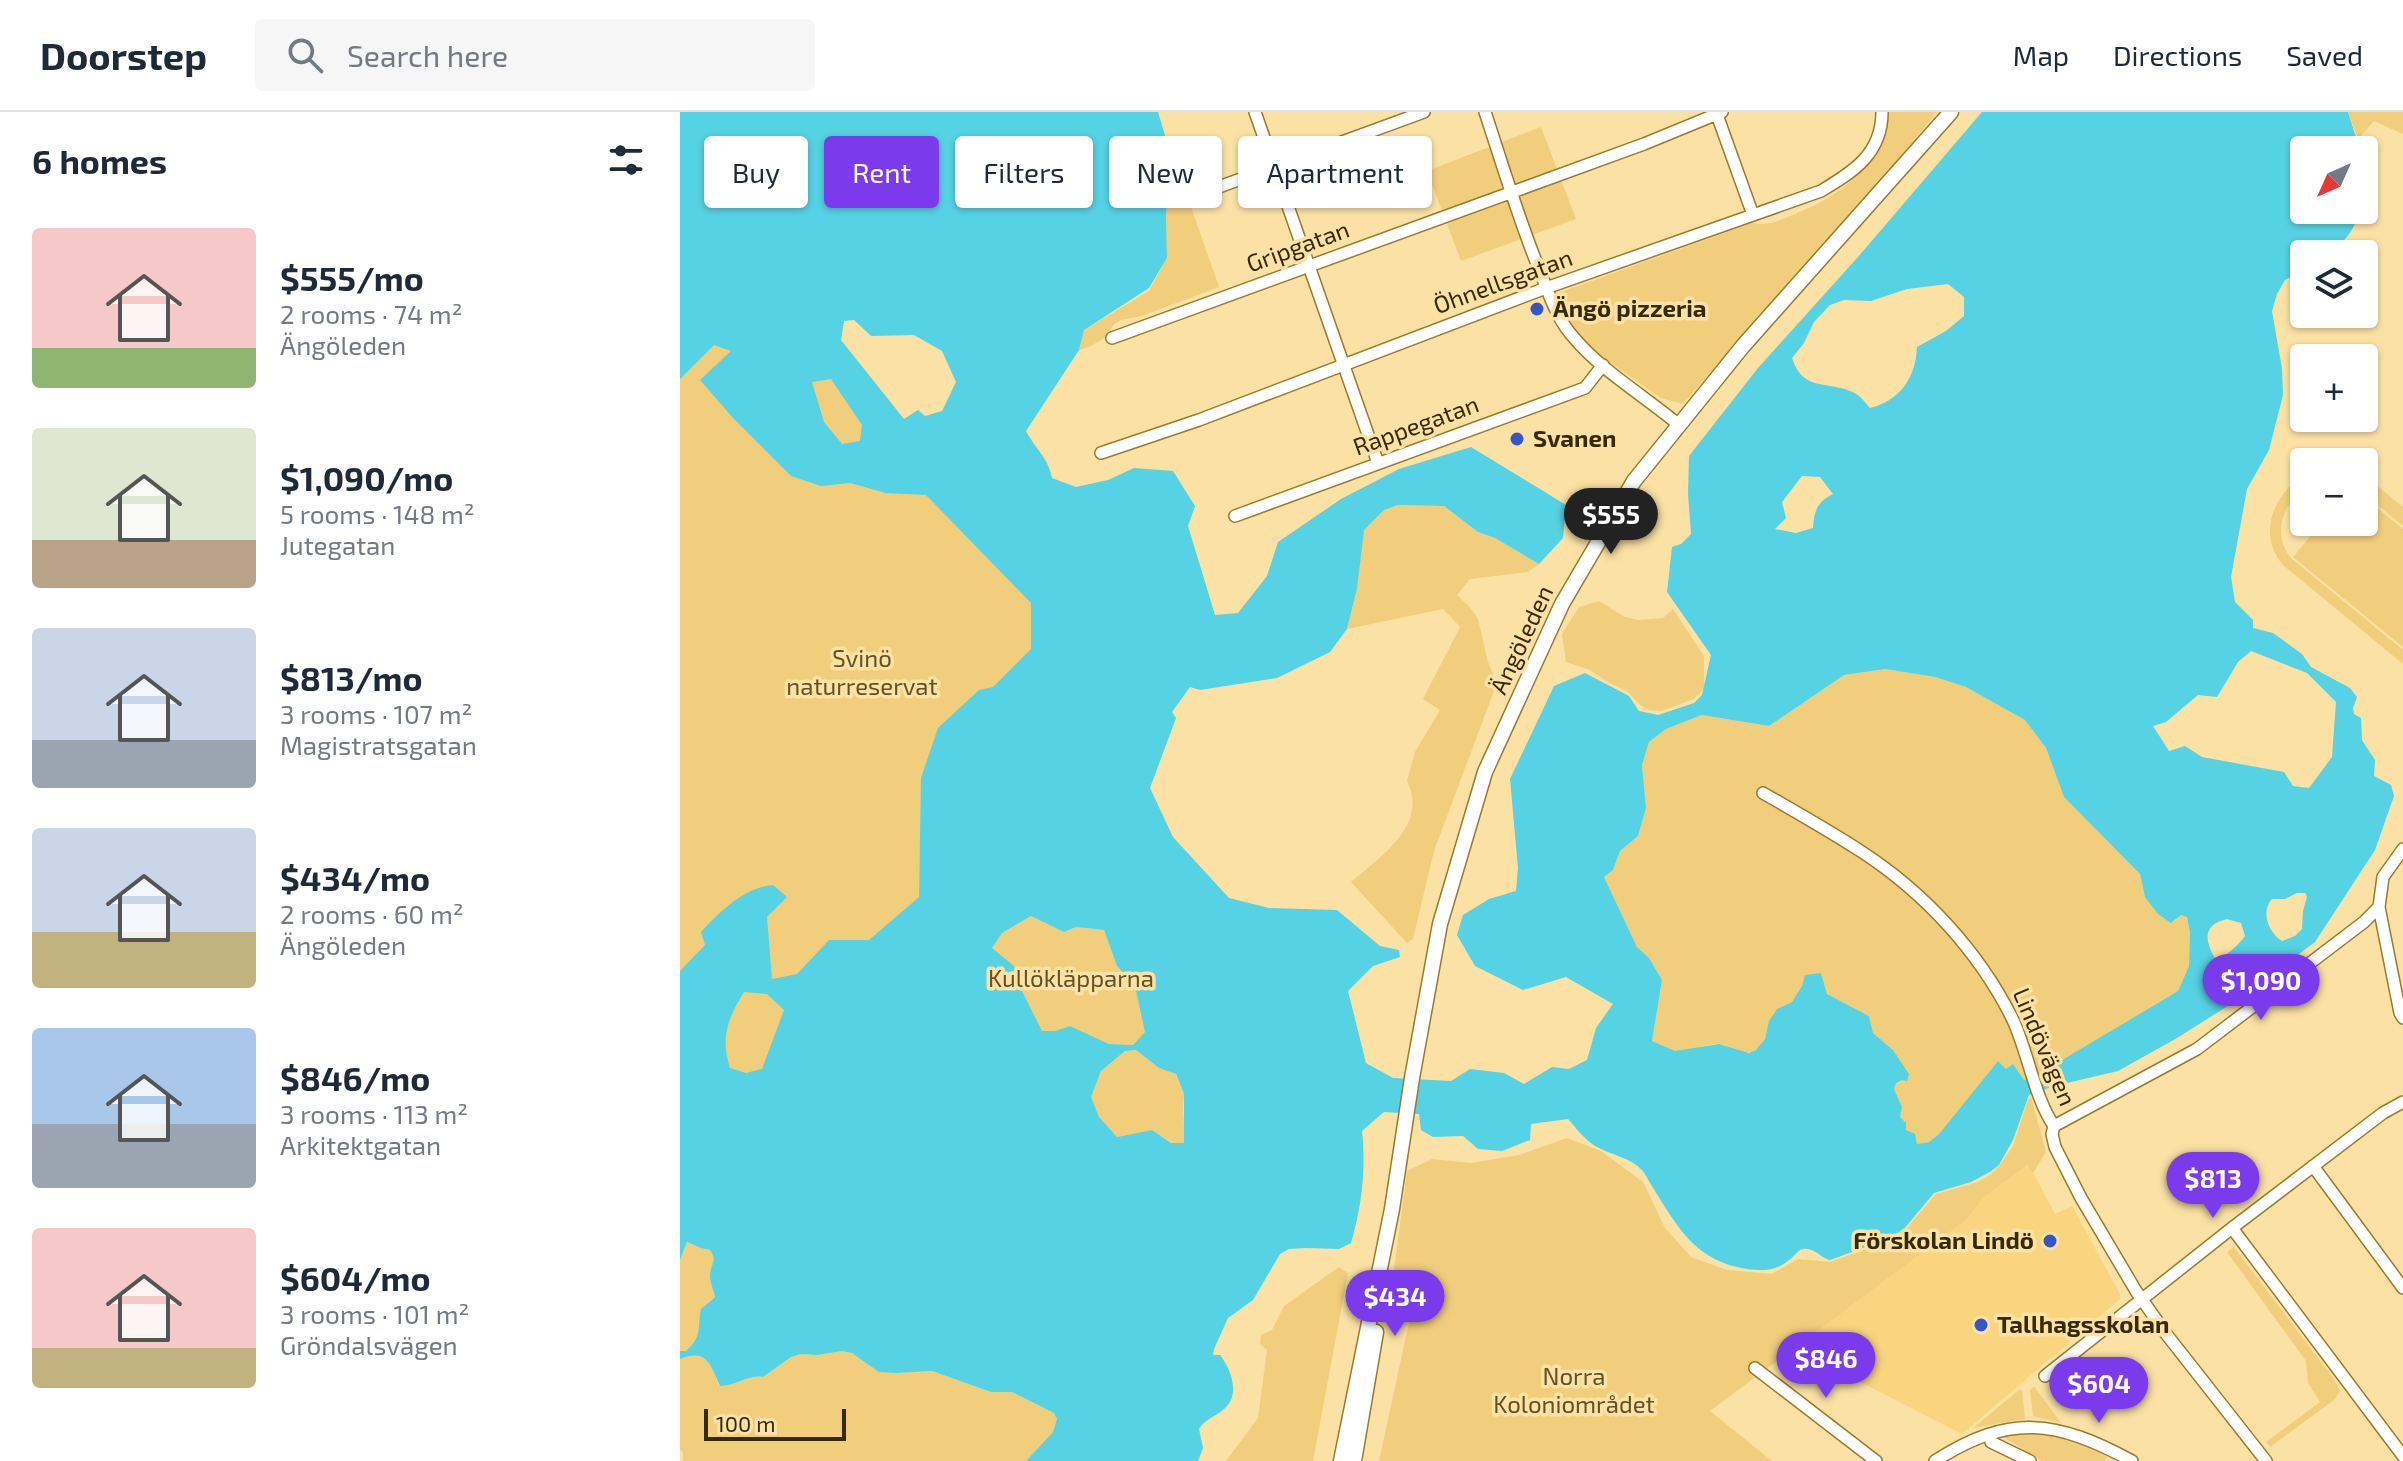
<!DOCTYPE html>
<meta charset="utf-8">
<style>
body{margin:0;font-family:"Exo 2",sans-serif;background:#f6f6f7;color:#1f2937;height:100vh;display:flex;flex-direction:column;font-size:30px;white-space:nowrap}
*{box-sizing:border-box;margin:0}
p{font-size:26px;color:#747a83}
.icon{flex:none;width:44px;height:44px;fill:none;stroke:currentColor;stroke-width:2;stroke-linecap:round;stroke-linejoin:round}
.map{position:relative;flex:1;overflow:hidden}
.sheet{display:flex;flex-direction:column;background:#fff;width:680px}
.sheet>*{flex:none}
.banner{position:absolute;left:24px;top:24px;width:760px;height:72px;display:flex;gap:16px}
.needle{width:52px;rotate:225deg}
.buttons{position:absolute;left:1610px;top:24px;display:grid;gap:16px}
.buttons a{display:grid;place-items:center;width:88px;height:88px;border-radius:8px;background:#fff;box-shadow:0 2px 6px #0004;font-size:40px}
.scale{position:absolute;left:24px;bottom:20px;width:142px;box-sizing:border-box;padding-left:8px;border:4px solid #372a09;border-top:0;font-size:22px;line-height:28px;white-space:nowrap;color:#372a09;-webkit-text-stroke:6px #fbe1a4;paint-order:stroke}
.price{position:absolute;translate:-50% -68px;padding:0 18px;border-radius:28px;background:#7c3aed;color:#fff;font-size:26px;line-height:52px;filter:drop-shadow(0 2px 4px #0008)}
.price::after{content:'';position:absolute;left:50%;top:48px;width:24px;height:18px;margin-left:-12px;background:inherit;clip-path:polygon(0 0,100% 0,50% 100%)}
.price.selected{background:#222;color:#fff}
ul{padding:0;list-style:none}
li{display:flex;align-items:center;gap:24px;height:200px;padding:0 32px}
li span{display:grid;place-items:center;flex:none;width:224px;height:160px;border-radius:8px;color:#555}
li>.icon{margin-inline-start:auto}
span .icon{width:96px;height:96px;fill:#fffc;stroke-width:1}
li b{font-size:34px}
h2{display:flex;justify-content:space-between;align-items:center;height:96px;padding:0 32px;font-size:34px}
.tag{padding:0 28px;border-radius:8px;background:#fff;box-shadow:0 2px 6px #0004;font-size:28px;line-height:72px}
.tag.selected{background:#7c3aed;color:#fff}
header{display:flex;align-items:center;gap:48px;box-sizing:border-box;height:112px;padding:0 40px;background:#fff;border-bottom:2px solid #e0e1e3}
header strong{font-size:38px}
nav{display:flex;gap:44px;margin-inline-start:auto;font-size:28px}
.search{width:560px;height:72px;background:#f6f6f7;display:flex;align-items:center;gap:20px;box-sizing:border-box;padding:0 28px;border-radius:8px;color:#747a83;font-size:30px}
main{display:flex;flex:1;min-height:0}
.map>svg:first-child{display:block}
.built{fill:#f9d57f}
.green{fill:#f1ce7c}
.water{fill:#55d2e3;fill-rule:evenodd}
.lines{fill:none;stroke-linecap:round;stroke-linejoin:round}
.minor-casing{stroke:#9a7b2c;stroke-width:14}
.major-casing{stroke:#9a7b2c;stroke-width:17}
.minor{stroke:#fff;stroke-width:11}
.major{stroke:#fff;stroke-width:14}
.poi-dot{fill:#3556c7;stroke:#fbe1a4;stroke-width:3}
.labels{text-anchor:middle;stroke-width:7;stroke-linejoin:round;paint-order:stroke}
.street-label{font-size:24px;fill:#372a09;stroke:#fbe1a4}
.poi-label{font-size:24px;font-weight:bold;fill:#372a09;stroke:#fbe1a4;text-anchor:start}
.park-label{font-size:24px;fill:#635023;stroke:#fbe1a4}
</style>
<header>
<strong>Doorstep</strong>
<div class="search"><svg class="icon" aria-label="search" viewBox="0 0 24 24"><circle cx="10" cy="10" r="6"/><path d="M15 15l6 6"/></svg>Search here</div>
<nav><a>Map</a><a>Directions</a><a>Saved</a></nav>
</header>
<main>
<section class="sheet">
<h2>6 homes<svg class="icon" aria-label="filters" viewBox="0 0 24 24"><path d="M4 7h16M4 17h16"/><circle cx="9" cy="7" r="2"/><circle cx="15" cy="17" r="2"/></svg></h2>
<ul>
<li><span style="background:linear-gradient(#f6c9c9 75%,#8fb573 0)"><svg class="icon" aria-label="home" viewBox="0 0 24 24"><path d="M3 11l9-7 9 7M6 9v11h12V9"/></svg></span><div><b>$555/mo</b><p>2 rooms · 74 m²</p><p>Ängöleden</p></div></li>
<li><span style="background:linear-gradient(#dfe7d0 70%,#b9a48a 0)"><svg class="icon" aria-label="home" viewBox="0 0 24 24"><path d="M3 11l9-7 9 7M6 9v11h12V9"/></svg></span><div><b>$1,090/mo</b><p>5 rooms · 148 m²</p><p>Jutegatan</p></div></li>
<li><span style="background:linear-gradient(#c9d6e8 70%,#9aa5b1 0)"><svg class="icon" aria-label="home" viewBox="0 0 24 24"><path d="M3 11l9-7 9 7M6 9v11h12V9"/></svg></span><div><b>$813/mo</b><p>3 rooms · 107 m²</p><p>Magistratsgatan</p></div></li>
<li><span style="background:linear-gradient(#c9d6e8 65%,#c2b280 0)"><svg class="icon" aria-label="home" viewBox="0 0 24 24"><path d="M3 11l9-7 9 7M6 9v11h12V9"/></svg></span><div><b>$434/mo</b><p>2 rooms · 60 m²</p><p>Ängöleden</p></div></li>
<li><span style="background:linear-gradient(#a9c7e8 60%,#9aa5b1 0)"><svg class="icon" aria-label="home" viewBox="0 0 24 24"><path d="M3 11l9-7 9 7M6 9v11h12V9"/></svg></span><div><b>$846/mo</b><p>3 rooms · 113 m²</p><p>Arkitektgatan</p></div></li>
<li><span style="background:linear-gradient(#f6c9c9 75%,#c2b280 0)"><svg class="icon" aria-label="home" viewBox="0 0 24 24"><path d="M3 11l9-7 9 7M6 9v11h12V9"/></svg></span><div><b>$604/mo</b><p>3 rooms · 101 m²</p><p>Gröndalsvägen</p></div></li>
</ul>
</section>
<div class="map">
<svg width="1723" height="1349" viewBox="0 0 1723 1349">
<rect width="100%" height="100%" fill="#fbe1a4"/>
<path class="built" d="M 1349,1053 L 1375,1102 L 1392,1094 L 1440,1182 L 1440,1187 L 1282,1322 L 1114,1236 L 1286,1108 L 1304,1085 Z"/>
<path class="green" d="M 1208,0 L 1257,0 L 1220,45 L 1003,292 L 981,286 L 896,227 L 873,183 L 1072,111 C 1088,114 1098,109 1113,103 C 1156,86 1207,52 1208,0 Z
M 1668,0 L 1723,0 L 1723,22 L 1694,9 L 1678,27 Z
M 861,15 L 896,107 L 781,149 L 747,59 Z
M 496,52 L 539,175 L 462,204 L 441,208 L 433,213 L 429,223 L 411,234 L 399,238 L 404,218 L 469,179 L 487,146 L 486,102 L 493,53 Z
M 0,107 L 344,461 L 387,633 L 240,732 L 239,785 L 224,798 L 0,1094 Z
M 1624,363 L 1624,376 C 1602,393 1592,423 1611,446 L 1723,538 L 1723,552 L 1603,453 C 1577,423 1593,382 1624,363 Z
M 1684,363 L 1723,395 L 1723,414 L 1684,382 Z
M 1684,385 L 1723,417 L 1723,535 L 1613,445 L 1642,410 L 1684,410 Z
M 718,393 L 764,394 L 798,420 L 815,426 L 859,452 L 848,460 L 790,467 L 777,483 L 790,495 L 798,507 L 808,550 L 817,571 L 754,739 L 733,827 L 727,831 L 671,770 C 701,744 749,713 727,669 L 735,640 L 760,598 L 743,587 L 780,515 L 763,497 L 667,517 L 677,477 L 683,418 L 704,398 Z
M 919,489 L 945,505 L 958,508 L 983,506 L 993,497 L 1024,544 L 1024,576 L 1014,587 L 981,599 L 969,598 L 960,593 L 948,580 L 928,570 L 910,558 L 886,550 L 882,522 L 899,495 Z
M 1205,557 L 1255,565 L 1286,575 L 1345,608 L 1366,636 L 1384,685 L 1460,762 L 1465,785 L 1494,810 L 1501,802 L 1507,805 L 1510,821 L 1509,854 L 1498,879 L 1382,948 L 1369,950 L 1365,962 L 1344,968 L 1333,953 L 1326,957 L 1318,949 L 1259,1022 L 1249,1030 L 1237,1032 L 1236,1027 L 1226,1018 L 1220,1005 L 1222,995 L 1214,977 L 1216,971 L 1228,962 L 1213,938 L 1193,921 L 1189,904 L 1147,882 L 1141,861 L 1122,874 L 1112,891 C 1084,895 1092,927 1076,938 C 1066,945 1050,933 1039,932 C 1025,931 1010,940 995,939 C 988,938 979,932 972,929 L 982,868 L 969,846 L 957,835 L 924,765 L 933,758 L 940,739 L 958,724 L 966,696 L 962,653 L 969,630 L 986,617 L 1022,603 L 1089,614 L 1164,563 Z
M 351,804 L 384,820 L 396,815 L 424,818 L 437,854 L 455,874 L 466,920 L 453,933 L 429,932 L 390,914 L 375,919 L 361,919 L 340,875 L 334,854 L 311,837 L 322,821 Z
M 456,938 L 479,956 L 495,961 L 504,982 L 503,996 L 505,1031 L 492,1031 L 472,1018 L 437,1025 L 419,1005 L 411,985 L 421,959 L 445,939 Z
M 1351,985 L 1366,1040 L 1353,1061 L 1348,1053 L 1304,1085 L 1286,1108 L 1030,1299 L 1092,1349 L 699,1349 L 736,1178 L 712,1173 L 727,1059 L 752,1047 L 791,1051 L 839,1043 L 887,1026 L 921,1039 L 963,1070 L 985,1116 L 1011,1145 L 1047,1158 L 1092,1162 L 1118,1147 L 1150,1150 L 1195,1134 L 1226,1117 L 1256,1082 L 1298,1070 L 1310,1063 L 1320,1053 L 1333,1034 L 1348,988 Z
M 7,1130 L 21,1136 L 30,1138 C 38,1149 30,1152 30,1164 C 30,1172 34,1178 35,1185 C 13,1199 25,1214 16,1229 C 14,1232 9,1237 6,1239 L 0,1239 L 0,1148 Z
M 1554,1135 L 1654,1267 L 1660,1279 L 1654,1288 L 1590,1335 L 1586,1330 L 1640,1290 L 1628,1271 L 1626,1249 L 1547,1140 Z
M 659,1155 L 668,1161 L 633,1349 L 546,1349 L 578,1306 L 587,1238 L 580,1232 L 581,1223 L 592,1218 L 604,1194 Z
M 162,1239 L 172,1241 L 217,1261 L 252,1259 L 311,1280 L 332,1280 L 374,1301 L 377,1307 L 373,1320 L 346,1349 L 3,1349 L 3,1340 L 0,1338 L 0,1247 C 27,1236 30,1251 39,1274 C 56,1274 69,1262 83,1265 L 111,1245 L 121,1242 L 137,1243 Z
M 1354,1274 L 1381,1311 L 1353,1304 L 1350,1278 Z
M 1339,1278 L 1342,1278 L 1345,1307 L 1293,1316 Z
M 1345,1321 C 1375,1324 1401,1329 1427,1345 L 1425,1349 L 1362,1349 L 1323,1325 Z"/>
<path class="water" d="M 0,0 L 478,0 L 493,50 L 486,102 L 487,146 L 469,176 L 404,218 L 399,238 L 346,319 C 356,338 368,345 372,366 L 396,375 L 428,368 L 454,356 L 493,359 L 515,394 L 508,414 L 535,503 L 558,501 L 587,464 L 598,430 L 661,387 L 719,357 L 791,335 L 886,393 L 883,426 L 859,452 L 815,426 L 798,420 L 764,394 L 718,393 L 704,398 L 684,418 L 677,477 L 667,517 L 650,540 L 597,566 L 520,578 L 510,575 L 492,600 L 496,606 L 470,676 L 493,725 L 549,786 L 589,796 L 657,798 L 700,834 L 719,838 L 720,845 L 693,854 L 668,879 L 686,951 L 713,966 L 771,969 L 790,957 L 824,961 L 844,972 L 872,955 L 889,957 L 907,948 L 916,916 L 933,892 L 886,865 L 843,878 L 795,854 L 777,823 L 783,803 L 809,787 L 836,779 L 838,756 L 830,667 L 874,574 L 905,561 L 949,584 L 959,599 L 978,603 L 1014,591 L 1022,583 L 1031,543 L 987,480 L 992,435 L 1001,432 L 1011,422 L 1008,382 L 1009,344 L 1078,256 L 1178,145 L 1302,0 L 1668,0 L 1680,38 L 1624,38 L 1624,98 L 1680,98 C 1671,128 1656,142 1624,142 L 1622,159 L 1605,168 L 1597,182 L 1592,199 L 1602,257 L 1603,283 L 1589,338 L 1567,377 L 1551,465 L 1555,490 L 1573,508 L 1573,516 L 1593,521 L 1622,542 L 1631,555 L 1670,576 L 1677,585 L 1673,596 L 1674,602 L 1681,606 L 1682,628 L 1695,648 L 1694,664 L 1711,673 L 1714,684 L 1695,738 L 1635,830 L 1562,885 L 1497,926 L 1438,959 L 1374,974 L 1349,983 L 1333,1028 L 1319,1053 L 1310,1060 L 1291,1070 L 1254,1081 L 1224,1117 L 1207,1127 L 1150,1148 C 1141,1146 1134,1135 1123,1137 C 1117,1138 1114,1145 1109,1148 C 1094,1161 1075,1159 1057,1155 C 1014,1145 997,1114 975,1079 C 970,1072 967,1064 962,1058 C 951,1046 932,1043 919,1036 C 906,1030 897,1017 888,1007 L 851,1012 L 850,1028 L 822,1039 L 798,1037 L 783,1024 L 753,1025 L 741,1018 L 739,1002 L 704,1000 L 682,1019 C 686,1058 682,1093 671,1131 L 659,1137 L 626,1136 L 609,1137 L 600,1142 L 573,1188 L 548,1206 L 534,1237 L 533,1243 L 540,1243 C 551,1257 561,1283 544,1297 C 535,1305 526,1306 519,1317 L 523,1336 L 518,1349 L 346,1349 L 373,1320 L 377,1307 L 374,1301 L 332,1280 L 311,1280 L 252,1259 L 217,1261 L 199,1260 L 172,1241 L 162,1239 L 137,1243 L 121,1242 L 111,1245 L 83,1265 C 69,1262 56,1274 40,1274 C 30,1252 27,1236 0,1247 L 0,1239 L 6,1239 C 23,1224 17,1216 21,1197 L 35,1185 C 34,1178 30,1172 30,1164 C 30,1152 38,1149 30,1138 L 21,1136 L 7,1130 L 0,1148 L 0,859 L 25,833 L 21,820 C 41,799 63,776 93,773 L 107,785 L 87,805 L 92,867 L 117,862 L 149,828 L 189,828 L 239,785 L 241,666 L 258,616 L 299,578 L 313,575 L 351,537 L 351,491 L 246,383 L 206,381 L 170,371 L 141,374 L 111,364 L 54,307 L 20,268 L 51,239 L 34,233 L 0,267 ZM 1268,172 L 1284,185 L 1284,204 L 1266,219 L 1237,235 C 1236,265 1220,289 1190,296 C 1184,289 1179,282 1170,279 C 1144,269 1123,279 1112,246 L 1124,231 L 1134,210 L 1150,193 L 1164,188 L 1191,189 L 1227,177 ZM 174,208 L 191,224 L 234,223 L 262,239 L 276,270 L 262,299 L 245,304 L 238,298 L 224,307 L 161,228 L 164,209 ZM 151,267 L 182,313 L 180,329 L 162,332 L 144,310 L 132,270 ZM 1122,364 L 1140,365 L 1153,382 C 1137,390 1134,399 1133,416 L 1116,421 L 1095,417 L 1106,406 L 1102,390 ZM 1571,539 L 1627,561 L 1656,590 L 1652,645 L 1629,676 L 1613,674 L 1604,660 L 1522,645 L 1505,634 L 1489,639 L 1473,614 L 1486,610 L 1518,583 L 1537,585 L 1558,550 ZM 1205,557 L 1255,565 L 1286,575 L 1345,608 L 1366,636 L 1384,685 L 1460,762 L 1465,785 L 1478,802 L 1491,811 L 1501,803 L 1507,805 L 1510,821 L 1509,854 L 1498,879 L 1382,948 L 1369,950 L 1365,962 L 1344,968 L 1333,952 L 1326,957 L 1318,949 L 1259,1022 L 1249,1030 L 1237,1032 L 1235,1022 L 1226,1018 L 1226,1011 L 1220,1005 L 1222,995 L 1214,977 L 1216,971 L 1222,968 L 1227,969 L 1229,962 L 1213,938 L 1193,921 L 1189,904 L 1147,882 L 1141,861 L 1125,863 L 1122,874 L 1112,890 L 1097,897 L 1089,909 L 1085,927 L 1076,938 L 1069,941 L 1039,932 L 995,939 L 972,929 L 982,868 L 969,846 L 957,835 L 924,765 L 933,758 L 940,739 L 958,724 L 966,696 L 962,653 L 969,630 L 986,617 L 1022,603 L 1089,614 L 1164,563 ZM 1617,781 L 1625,781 L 1627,785 L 1623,799 L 1622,817 L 1615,824 L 1602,829 C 1589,821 1580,800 1592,787 L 1605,787 ZM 351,804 L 384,820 L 396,815 L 424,818 L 437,854 L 455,874 L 465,920 L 453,933 L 429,932 L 390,914 L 375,919 L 362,919 L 340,875 L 334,854 L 312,836 L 322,821 ZM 1547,807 L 1561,811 L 1565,824 C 1559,832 1546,846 1535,846 C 1524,827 1523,813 1547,807 ZM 64,880 L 87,882 L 104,898 L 82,957 L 66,961 L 50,956 C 40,926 48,906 64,880 ZM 456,938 L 479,956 L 496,962 L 504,982 L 504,1031 L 491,1031 L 472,1018 L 437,1025 L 419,1005 L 411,985 L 421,959 L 445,939 Z"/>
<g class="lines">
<defs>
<path id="minor" d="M 575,0 L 698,351
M 805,0 C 823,54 839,109 861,162 C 870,185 878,209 895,227 C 921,258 967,286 999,313
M 1036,0 L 1073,103
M 517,83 L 744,0
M 432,226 L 964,32 L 1042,0
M 421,341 L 519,308 L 866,176 L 1141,79 C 1173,60 1202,42 1202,0
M 555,404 L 905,276 L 923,253
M 1083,681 C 1116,700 1150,719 1182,740 C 1245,781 1299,840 1332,906 C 1348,939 1354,985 1374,1014 L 1372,1022 L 1375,1035 L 1401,1086 L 1456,1179 L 1487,1223 L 1586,1349
M 1699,795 L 1720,901 L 1723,906
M 1374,1014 L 1517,937 L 1684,810 L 1699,795 L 1703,765 L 1723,737
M 1633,1054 L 1723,1176
M 1552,1116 L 1723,1344
M 1075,1256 L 1196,1349
M 1365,1264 L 1552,1116 L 1703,1001 L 1723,990
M 1311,1330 L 1350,1349
M 1255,1349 C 1330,1301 1376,1308 1452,1349"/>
<path id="major" d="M 661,1349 L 712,1097 L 732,966 L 760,812 L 805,660 L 882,492 L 954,369 L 1063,234 L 1271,0
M 674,1349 L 696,1220"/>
</defs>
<use href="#minor" class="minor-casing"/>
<use href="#major" class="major-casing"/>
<use href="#minor" class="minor"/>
<use href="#major" class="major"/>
</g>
<g class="poi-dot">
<circle cx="857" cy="197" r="8"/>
<circle cx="837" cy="327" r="8"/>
<circle cx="1370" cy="1129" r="8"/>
<circle cx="1301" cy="1213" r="8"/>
</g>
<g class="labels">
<g class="street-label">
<text transform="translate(618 135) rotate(-20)" y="8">Gripgatan</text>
<text transform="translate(823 170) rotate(-20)" y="8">Öhnellsgatan</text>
<text transform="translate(736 314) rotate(-20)" y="8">Rappegatan</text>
<text transform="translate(842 528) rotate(-65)" y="8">Ängöleden</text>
<text transform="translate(1364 935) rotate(67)" y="8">Lindövägen</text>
</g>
<g class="poi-label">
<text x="873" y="205">Ängö pizzeria</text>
<text x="853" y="335">Svanen</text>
<text x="1354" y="1137" text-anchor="end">Förskolan Lindö</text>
<text x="1317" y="1221">Tallhagsskolan</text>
</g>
<g class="park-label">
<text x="182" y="555">Svinö<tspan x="182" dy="28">naturreservat</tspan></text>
<text x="391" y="875">Kullökläpparna</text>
<text x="894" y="1273">Norra<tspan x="894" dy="28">Koloniområdet</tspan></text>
</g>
</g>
</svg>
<div class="buttons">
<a><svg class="needle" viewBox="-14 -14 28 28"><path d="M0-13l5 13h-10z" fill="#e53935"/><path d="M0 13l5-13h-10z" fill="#747a83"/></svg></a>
<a><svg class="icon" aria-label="layers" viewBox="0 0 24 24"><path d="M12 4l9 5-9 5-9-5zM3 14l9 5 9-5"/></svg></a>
<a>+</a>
<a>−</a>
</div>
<div class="scale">100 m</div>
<b class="price selected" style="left:931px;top:444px">$555</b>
<b class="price" style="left:1581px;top:910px">$1,090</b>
<b class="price" style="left:1533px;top:1108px">$813</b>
<b class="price" style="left:715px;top:1226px">$434</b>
<b class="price" style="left:1146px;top:1288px">$846</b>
<b class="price" style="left:1419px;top:1313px">$604</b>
<div class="banner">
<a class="tag">Buy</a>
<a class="tag selected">Rent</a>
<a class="tag">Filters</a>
<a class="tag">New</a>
<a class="tag">Apartment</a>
</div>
</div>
</main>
